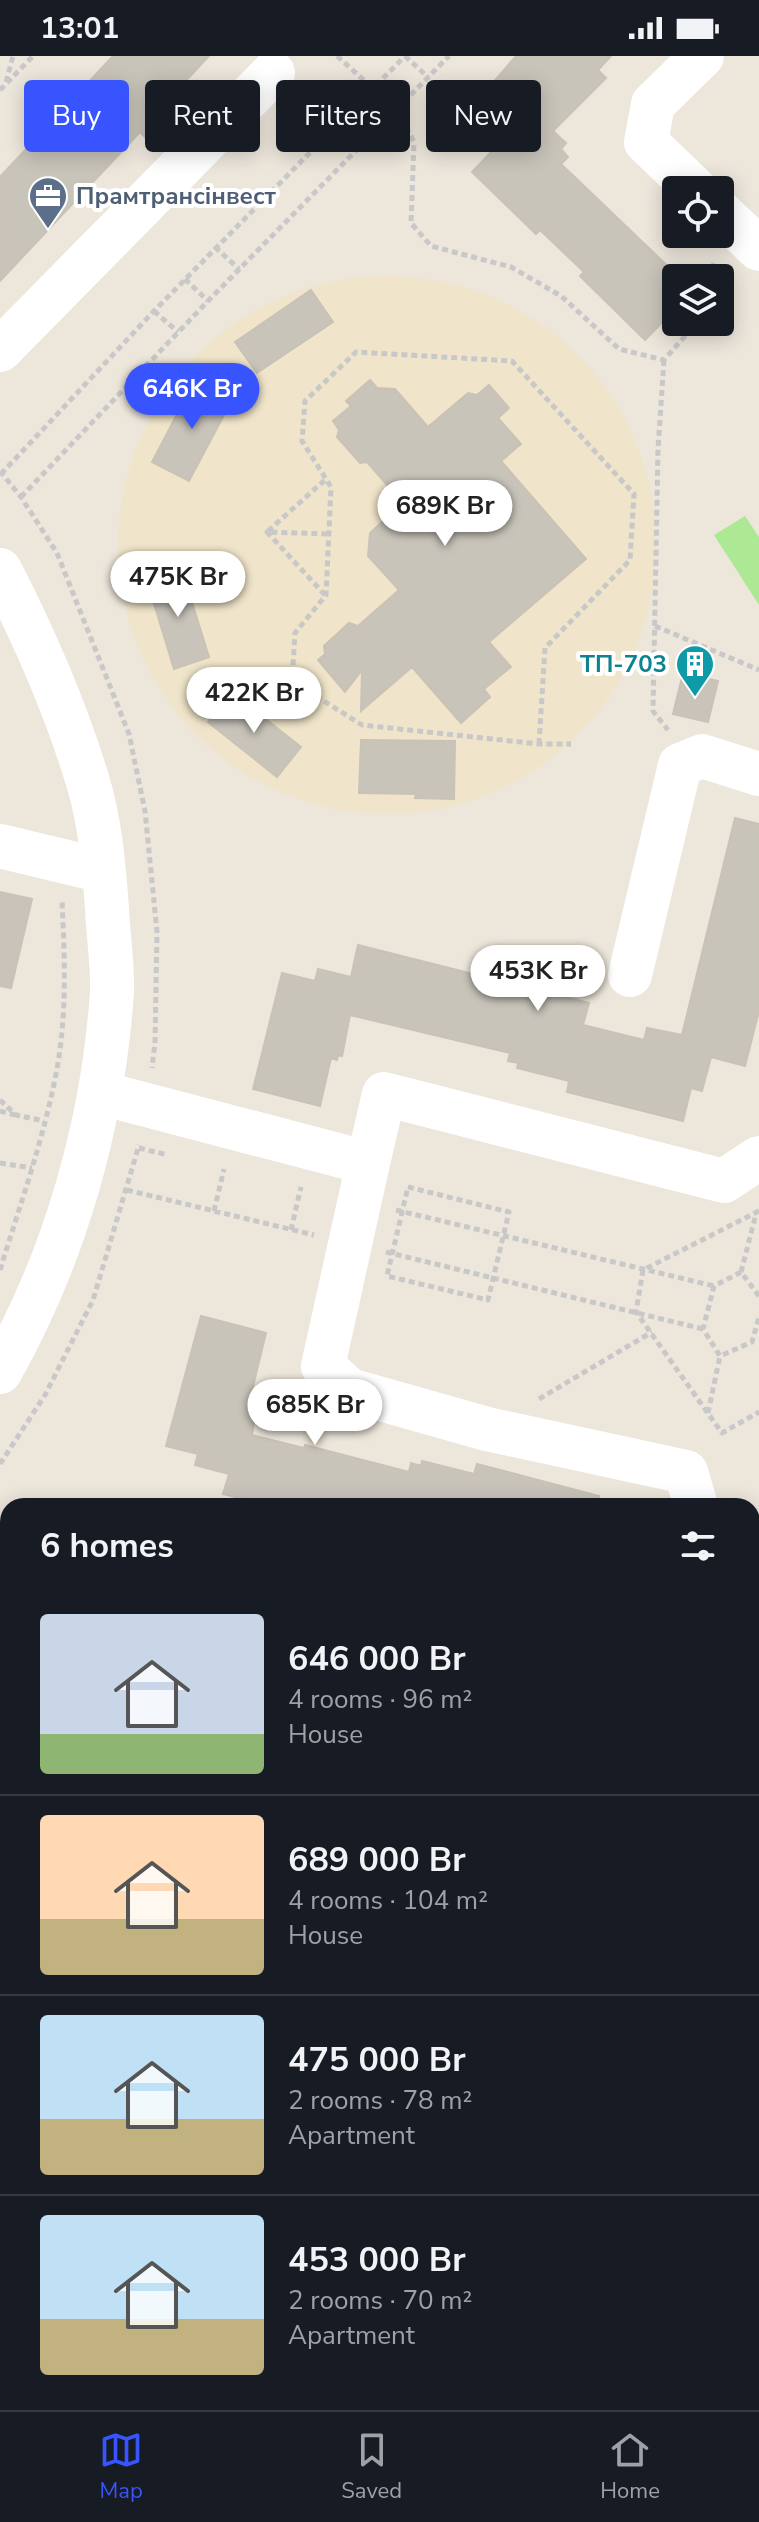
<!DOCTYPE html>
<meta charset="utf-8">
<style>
body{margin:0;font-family:"Nunito Sans",sans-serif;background:#242831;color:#f1f3f6;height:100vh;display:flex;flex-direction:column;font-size:30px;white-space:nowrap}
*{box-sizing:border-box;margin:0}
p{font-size:26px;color:#9ea1a6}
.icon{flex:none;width:44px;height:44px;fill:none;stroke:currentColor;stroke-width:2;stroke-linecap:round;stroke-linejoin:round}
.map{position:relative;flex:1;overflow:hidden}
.side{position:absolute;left:0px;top:1442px;width:760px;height:912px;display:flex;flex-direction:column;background:#171b24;border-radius:24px 24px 0 0;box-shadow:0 4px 20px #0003}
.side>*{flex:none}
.banner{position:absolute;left:24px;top:24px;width:712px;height:72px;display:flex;gap:16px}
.buttons{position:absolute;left:662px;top:120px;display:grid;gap:16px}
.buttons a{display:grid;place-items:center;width:72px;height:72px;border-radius:8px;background:#171b24;box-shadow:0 4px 20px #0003;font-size:40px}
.price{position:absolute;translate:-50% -68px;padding:0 18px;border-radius:28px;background:#fff;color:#222;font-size:26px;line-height:52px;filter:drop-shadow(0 2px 4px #0008)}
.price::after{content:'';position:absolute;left:50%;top:48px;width:24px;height:18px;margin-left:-12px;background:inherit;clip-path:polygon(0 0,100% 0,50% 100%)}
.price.active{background:#3754ff;color:#fff}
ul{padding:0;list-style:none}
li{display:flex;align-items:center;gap:24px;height:200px;padding:0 40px}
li+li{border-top:2px solid #363941}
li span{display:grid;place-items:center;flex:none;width:224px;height:160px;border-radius:8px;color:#555}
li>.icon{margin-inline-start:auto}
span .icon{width:96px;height:96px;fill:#fffc;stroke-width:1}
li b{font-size:34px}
h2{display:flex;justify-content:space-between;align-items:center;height:96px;padding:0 40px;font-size:34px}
.tag{padding:0 28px;border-radius:8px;background:#171b24;box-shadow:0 4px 20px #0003;font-size:28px;line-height:72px}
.tag.active{background:#3754ff;color:#fff}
.status{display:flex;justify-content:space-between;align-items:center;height:56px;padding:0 40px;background:#171b24;direction:ltr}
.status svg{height:22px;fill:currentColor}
.dock{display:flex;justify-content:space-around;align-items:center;height:112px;border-top:2px solid #363941;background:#171b24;font-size:22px;color:#9ea1a6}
.dock a{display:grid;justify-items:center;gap:4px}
.dock .active{color:#3754ff}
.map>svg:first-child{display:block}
.education{fill:#f0e5ca}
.green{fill:#ade894}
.building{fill:#c8c4ba;stroke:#c9c2b5;stroke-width:2}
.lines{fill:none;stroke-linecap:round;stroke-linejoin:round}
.path{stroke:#c8c8c8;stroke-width:5;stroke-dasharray:6 4;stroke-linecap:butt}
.minor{stroke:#fff;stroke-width:44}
.labels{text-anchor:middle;stroke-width:8;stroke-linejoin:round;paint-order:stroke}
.service-label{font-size:24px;font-weight:bold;fill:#4e5e75;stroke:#fff;text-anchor:start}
.culture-label{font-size:24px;font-weight:bold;fill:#0d838f;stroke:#fff;text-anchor:end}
</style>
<div class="status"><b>13:01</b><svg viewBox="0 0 49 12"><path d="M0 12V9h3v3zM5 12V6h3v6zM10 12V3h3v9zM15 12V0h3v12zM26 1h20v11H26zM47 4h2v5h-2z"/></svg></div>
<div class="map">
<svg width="759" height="2354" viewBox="0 0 759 2354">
<rect width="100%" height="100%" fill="#ede6db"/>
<path class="education" d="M118 489a269 269 0 1 1 538 0a269 269 0 1 1-538 0Z
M 8,1498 L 8,2006 L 0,2003 L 0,1502 Z"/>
<path class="green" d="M 745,460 L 759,481 L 759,549 L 714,479 Z"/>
<path class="building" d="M 113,0 L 209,0 L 165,47 L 171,54 L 145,81 L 140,76 L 0,225 L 0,121 Z
M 516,0 L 611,0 L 598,14 L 606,22 L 553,75 L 566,87 L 561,93 L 568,101 L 561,108 L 676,218 L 676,252 L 645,284 L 580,220 L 584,216 L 540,174 L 536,178 L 472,116 L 495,92 L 479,77 L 501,54 L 484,37 Z
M 311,234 L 333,266 L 257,317 L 235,286 Z
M 195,324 L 232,344 L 189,425 L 152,406 Z
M 370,324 L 377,332 L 395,333 L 428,371 L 468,337 L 477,339 L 489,329 L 509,352 L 498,362 L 521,388 L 501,405 L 586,503 L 489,586 L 511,611 L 484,633 L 490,641 L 461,667 L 412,611 L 361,655 L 362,614 L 345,636 L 318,604 L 325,598 L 324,590 L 349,567 L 358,570 L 399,534 L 368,500 L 370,477 L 403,447 L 367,406 L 360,407 L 337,381 L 339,374 L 333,365 L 351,350 L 346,345 Z
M 182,514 L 209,601 L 174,613 L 147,525 Z
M 683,617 L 718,625 L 708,666 L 673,658 Z
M 231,636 L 301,691 L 277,721 L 208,666 Z
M 361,684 L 455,685 L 454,743 L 415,742 L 416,738 L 359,737 Z
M 735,762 L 759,768 L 759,955 L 745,1010 L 711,1001 L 702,1035 L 691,1032 L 683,1065 L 567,1036 L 569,1025 L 517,1012 L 518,1007 L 508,1005 L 510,997 L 350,959 L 342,1000 L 338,999 L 337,1004 L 331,1002 L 320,1050 L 253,1033 L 282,917 L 315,925 L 318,913 L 351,921 L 358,889 L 589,947 L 583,969 L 644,984 L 647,972 L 682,979 Z
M 0,836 L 32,843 L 11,932 L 0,930 Z
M 201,1260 L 266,1277 L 248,1351 L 256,1353 L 252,1379 L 304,1392 L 305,1389 L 409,1416 L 411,1407 L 421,1410 L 422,1405 L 474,1418 L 477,1408 L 599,1440 L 598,1450 L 271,1450 L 223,1438 L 229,1418 L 195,1409 L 198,1398 L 166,1390 Z"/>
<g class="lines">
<path class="path" d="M 337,0 L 397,54 L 414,86 L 411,167 L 431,190 L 511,211 L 561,240 L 619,293 L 664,304 L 685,280 L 690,266
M 405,0 L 428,21
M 6,26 L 13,0
M 0,34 L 33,0
M 215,191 L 239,213
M 708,222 L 715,205
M 185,223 L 208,245
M 154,255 L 178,276
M 664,304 L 658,393 L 653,655 L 668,674
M 0,415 L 21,441 L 57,497 L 129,678 L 145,755 L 157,876 L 155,987 L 152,1012
M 1,418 L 154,255 L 405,0
M 21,441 L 208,245 L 449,0
M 268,475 L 326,423
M 325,539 L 267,476 L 329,478
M 655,570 L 759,614
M 539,688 L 545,592 L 630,504 L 634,438 L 512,305 L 356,296 L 305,345 L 302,385 L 331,431 L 326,539 L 295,577 L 292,625 L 362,669 L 539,688 L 571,688
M 0,1044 L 16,1059 L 44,1065
M 0,1055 L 15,1059
M 139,1092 L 168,1099
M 0,1107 L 32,1112
M 408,1131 L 509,1156 L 488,1244 L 387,1220 Z
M 127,1134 L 314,1179
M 396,1154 L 714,1230
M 214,1155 L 224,1113
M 759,1155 L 643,1214 L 636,1256 L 722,1377 L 759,1356
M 291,1174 L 301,1131
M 386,1196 L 703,1273
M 0,1214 C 20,1149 43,1085 56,1018 C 67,962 65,903 62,846
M 741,1216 L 756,1158
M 759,1240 L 741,1216 L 714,1230 L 703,1273 L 720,1300 L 752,1286 L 759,1261
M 539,1343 L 652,1276
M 708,1357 L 720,1300
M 0,1408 L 45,1339 L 93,1244 L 139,1089"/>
<path class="minor" d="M 696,134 L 646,86 L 653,48 L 702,0
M 720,156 L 759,193
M 0,294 L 273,17
M 0,514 C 35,582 66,653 88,726 C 100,765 104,811 107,852 C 108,879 113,909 112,936 C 103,1068 65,1201 0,1316
M 0,790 L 104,815
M 630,919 L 680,709 L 702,700 L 759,718
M 101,1037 L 368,1107 L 384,1038 L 724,1125 L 759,1102
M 368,1107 L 323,1310 L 349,1334 L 487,1373 L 686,1416 L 696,1450
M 0,1776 L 8,1746
M 0,1912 L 8,1921
M 752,2154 L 759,2155
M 752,2342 L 756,2354
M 187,2346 L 190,2354
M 499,2354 L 518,2346"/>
</g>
<defs>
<symbol id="office-pin" viewBox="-11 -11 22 30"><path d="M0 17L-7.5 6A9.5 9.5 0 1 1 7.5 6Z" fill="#5c6f8a" stroke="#fff"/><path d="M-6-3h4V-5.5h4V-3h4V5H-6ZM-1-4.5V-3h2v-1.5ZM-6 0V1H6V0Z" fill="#fff"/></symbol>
<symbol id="building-pin" viewBox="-11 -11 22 30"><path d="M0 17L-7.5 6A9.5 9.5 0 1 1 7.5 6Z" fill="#0f9aa8" stroke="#fff"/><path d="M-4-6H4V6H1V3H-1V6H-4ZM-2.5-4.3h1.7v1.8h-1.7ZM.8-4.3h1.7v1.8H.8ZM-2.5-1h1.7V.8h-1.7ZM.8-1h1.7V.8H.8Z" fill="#fff"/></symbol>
</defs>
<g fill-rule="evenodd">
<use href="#office-pin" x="26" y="118" width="44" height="60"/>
<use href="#building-pin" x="673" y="586" width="44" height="60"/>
</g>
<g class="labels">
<g class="service-label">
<text x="76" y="148">Прамтрансінвест</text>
</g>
<g class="culture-label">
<text x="667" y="616">ТП-703</text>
</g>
</g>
</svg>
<div class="buttons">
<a><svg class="icon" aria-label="locate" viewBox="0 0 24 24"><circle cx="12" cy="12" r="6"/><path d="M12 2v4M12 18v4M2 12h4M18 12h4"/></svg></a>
<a><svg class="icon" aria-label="layers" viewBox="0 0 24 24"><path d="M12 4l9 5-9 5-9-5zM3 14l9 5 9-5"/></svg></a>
</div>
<b class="price active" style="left:192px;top:375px">646K Br</b>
<b class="price" style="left:445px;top:492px">689K Br</b>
<b class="price" style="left:178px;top:563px">475K Br</b>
<b class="price" style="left:254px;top:679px">422K Br</b>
<b class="price" style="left:538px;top:957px">453K Br</b>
<b class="price" style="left:315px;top:1391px">685K Br</b>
<div class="banner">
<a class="tag active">Buy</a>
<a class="tag">Rent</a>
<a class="tag">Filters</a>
<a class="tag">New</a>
</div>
<section class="side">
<h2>6 homes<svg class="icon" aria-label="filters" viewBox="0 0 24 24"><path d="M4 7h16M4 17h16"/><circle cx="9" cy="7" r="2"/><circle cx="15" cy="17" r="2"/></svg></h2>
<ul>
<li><span style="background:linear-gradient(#c9d6e8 75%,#8fb573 0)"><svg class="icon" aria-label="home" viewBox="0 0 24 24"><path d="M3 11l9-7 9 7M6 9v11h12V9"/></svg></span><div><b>646 000 Br</b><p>4 rooms · 96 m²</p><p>House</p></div></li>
<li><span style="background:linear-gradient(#ffd9b3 65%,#c2b280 0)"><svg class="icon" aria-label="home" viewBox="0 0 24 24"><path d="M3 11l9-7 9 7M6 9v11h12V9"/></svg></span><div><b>689 000 Br</b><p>4 rooms · 104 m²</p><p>House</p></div></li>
<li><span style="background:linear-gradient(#bfe0f5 65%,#c2b280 0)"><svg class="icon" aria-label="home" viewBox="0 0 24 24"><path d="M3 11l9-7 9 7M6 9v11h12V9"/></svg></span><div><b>475 000 Br</b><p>2 rooms · 78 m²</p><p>Apartment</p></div></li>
<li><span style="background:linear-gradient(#bfe0f5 65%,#c2b280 0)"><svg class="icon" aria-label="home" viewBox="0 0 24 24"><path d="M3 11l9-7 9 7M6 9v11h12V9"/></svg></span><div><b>453 000 Br</b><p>2 rooms · 70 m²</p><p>Apartment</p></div></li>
</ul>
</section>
</div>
<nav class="dock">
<a class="active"><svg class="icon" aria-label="map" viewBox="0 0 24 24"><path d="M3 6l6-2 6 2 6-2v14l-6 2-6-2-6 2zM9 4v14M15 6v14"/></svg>Map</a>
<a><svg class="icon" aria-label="saved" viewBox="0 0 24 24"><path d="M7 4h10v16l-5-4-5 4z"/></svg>Saved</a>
<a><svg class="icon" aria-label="home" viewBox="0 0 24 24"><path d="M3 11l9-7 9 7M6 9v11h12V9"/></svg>Home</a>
</nav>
